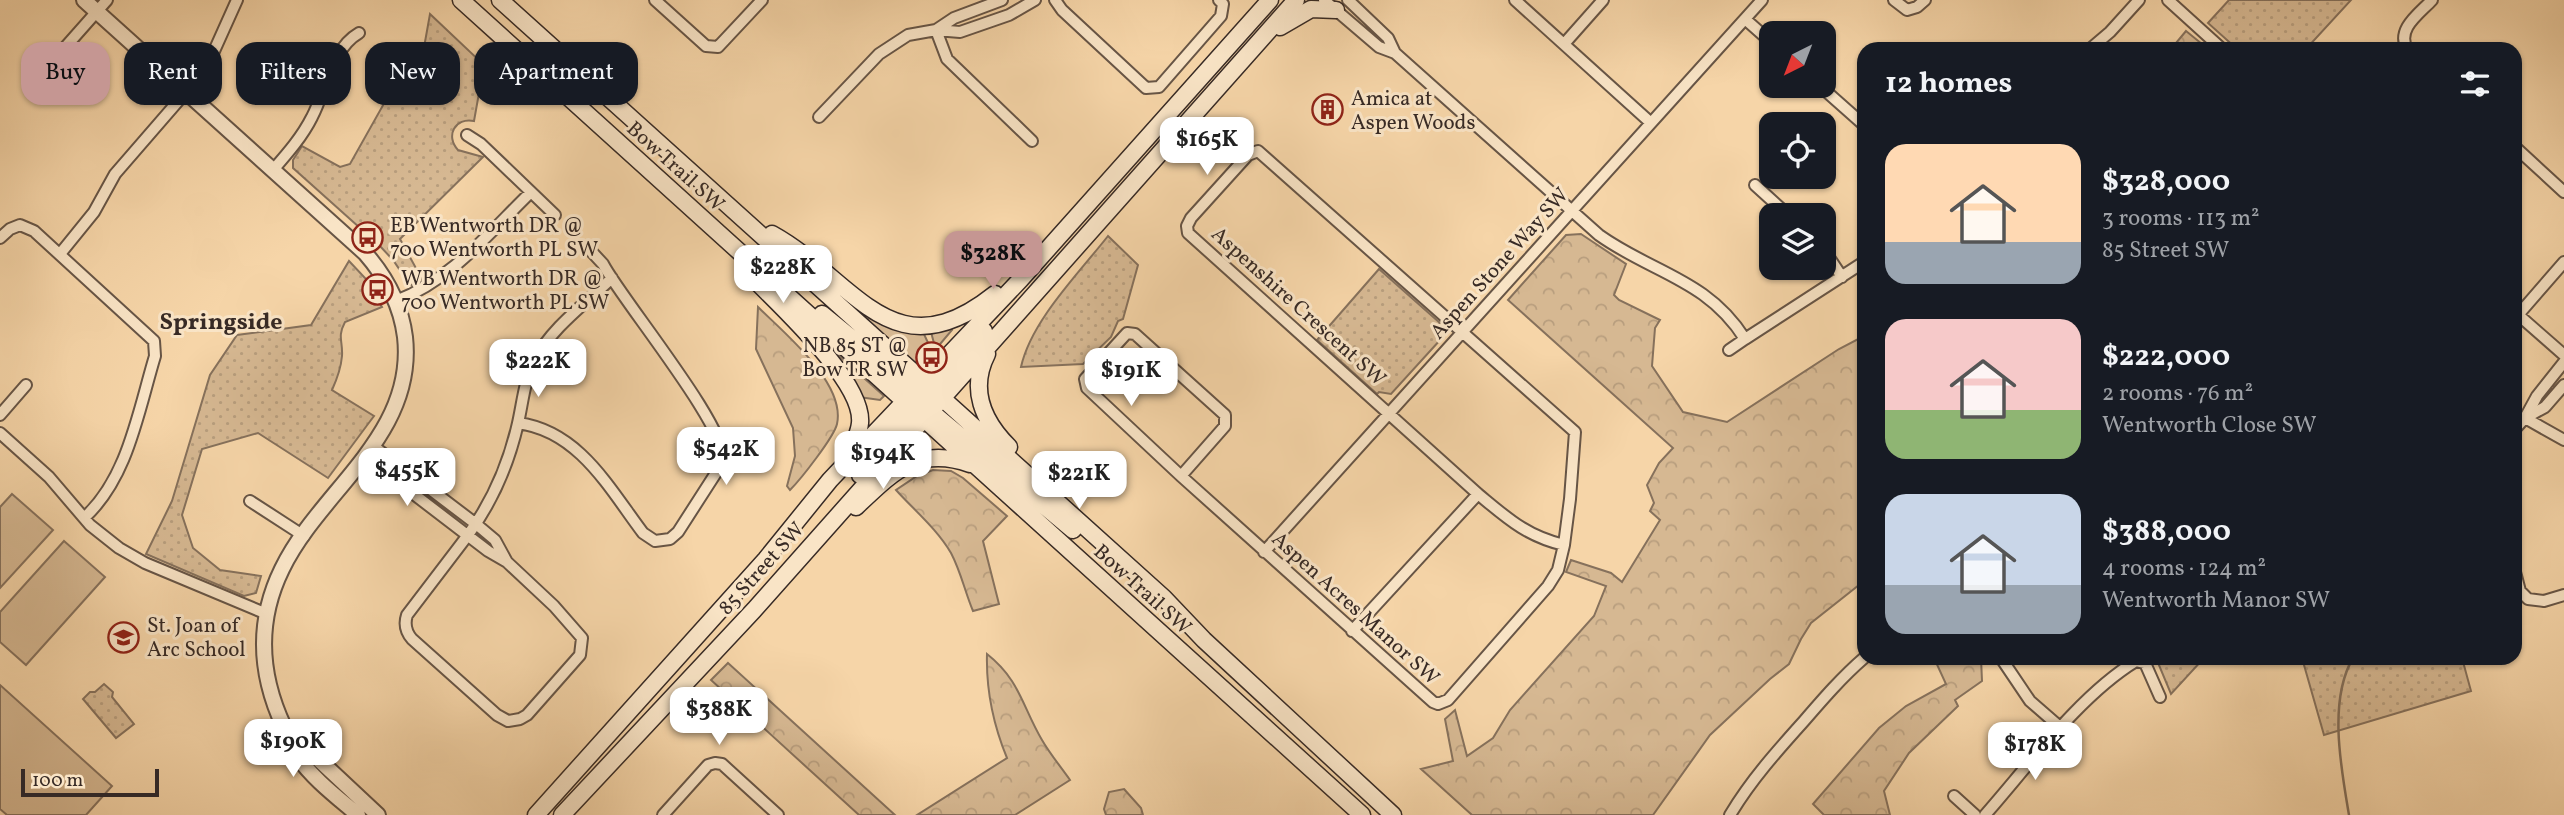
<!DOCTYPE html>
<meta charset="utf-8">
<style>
body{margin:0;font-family:Vollkorn,serif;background:#242831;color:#f1f3f6;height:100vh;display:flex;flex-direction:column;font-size:26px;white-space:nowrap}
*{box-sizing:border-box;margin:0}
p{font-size:23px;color:#9ea1a6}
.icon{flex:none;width:38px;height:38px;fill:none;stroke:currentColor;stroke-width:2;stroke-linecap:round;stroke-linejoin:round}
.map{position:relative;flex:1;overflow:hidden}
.drawer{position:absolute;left:1857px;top:42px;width:665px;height:623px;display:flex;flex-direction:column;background:#171b24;border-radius:21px;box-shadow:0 2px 5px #0004}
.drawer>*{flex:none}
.guide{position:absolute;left:21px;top:42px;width:665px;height:63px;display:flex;gap:14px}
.needle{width:46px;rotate:222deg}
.tools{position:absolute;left:1759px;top:21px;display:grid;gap:14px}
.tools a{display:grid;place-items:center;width:77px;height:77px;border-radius:14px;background:#171b24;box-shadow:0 2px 5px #0004;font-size:35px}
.scale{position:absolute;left:21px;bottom:18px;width:138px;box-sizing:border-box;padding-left:7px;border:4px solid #372a25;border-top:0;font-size:19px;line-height:24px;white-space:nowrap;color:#372a25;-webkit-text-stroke:5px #f9e4c6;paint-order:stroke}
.price{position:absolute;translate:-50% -60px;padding:0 16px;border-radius:14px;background:#fff;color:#222;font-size:23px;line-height:46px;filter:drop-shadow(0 2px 4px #0008)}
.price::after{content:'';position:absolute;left:50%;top:42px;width:21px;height:16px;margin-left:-10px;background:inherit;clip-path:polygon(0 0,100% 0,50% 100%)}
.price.on{background:#c59692;color:#111}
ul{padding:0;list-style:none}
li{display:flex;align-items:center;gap:21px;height:175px;padding:0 28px}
li span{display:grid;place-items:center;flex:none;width:196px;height:140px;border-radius:21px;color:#555}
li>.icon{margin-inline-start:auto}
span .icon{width:84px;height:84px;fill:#fffc;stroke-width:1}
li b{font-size:30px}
h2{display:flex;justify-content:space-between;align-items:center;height:84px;padding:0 28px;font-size:30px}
.chip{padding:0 24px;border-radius:21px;background:#171b24;box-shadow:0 2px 5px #0004;font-size:24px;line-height:63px}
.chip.on{background:#c59692;color:#111}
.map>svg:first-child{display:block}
.grass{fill:#d6b892;stroke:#86715c;stroke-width:2}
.forest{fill:url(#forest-crowns);stroke:#86715c;stroke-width:2}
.park{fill:url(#park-dots);stroke:#86715c;stroke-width:2}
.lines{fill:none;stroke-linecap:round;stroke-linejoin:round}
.stream{stroke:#836e59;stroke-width:2.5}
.minor-casing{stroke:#675546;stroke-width:14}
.tertiary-casing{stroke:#675546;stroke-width:18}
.secondary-casing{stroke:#372a25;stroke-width:19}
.minor{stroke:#f9e4c6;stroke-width:10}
.tertiary{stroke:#f9e4c6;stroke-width:14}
.secondary{stroke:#f9e4c6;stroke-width:16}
.labels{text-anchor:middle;stroke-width:6;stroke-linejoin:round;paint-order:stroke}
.poi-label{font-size:21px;fill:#372a25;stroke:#f9e4c6;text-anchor:start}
.street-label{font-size:21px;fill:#372a25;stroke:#f9e4c6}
.quarter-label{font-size:24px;font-weight:bold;fill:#372a25;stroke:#f9e4c6}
</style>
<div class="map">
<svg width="2564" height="815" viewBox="0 0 2564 815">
<defs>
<pattern id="forest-crowns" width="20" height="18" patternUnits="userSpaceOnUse" patternTransform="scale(1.75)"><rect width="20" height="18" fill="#d6b892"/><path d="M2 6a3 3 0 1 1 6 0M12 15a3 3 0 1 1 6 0" fill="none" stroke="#b89e7e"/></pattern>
<pattern id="park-dots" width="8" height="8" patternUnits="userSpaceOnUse" patternTransform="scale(1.75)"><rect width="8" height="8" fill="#d6b892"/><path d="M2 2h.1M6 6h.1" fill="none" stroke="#b89e7e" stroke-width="1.8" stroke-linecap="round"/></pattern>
</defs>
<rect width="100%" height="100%" fill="#f6d5a8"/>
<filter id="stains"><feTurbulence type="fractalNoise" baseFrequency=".00286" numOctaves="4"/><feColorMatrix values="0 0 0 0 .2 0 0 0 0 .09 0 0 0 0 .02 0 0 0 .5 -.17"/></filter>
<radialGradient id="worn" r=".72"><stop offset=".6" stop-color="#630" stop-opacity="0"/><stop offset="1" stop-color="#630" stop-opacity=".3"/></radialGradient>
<path class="grass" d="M 869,318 L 898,330 L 923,332 L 930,347 L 914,364 L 866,321 Z
M 950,327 L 952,330 L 930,356 L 935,347 L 931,332 Z
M 835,352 L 884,396 L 880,400 L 859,397 L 832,355 Z
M 12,494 L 53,530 L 0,588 L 0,507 Z
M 64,541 L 105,577 L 26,665 L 0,642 L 0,612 Z
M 0,685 L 112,786 L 86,815 L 7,815 L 0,809 Z"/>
<path class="forest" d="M 2186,31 L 2202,44 L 2200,49 L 2171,49 Z
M 1581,234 L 1626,264 L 1614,295 L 1619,300 L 1660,320 L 1655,328 L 1652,366 L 1683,412 L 1727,422 L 1839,349 L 1864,336 L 1864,581 L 1811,623 L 1801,639 L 1789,664 L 1770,679 L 1710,735 L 1653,815 L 1472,815 L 1421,769 L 1453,761 L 1445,719 L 1455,710 L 1467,756 L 1493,738 L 1510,710 L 1594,616 L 1606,586 L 1566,572 L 1571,560 L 1611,573 L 1622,582 L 1660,520 L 1650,511 L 1654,503 L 1647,485 L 1659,463 L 1673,448 L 1508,300 L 1566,235 Z
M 758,307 C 784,333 846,383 837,424 C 834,437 801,479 790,490 L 787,486 L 795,456 L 793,428 L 756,349 Z
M 933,470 L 951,471 L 963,478 L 1007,516 L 983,541 L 999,604 L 973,611 C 965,592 961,572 951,553 C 937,529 915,511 896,490 L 917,476 Z
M 987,654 C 1020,680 1022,706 1042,740 C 1050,754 1061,767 1070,780 L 1015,815 L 917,815 L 1007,758 C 993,724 986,691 987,654 Z
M 1934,658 L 1981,658 L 1982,681 L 1955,700 L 1958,706 L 1909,753 L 1884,791 L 1890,815 L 1824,815 L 1813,804 L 1879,728 L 1906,706 L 1946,684 Z
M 728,663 L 895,815 L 859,815 L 711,680 Z
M 1124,789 L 1141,808 L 1143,815 L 1106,815 L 1104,809 L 1109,792 Z"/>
<path class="park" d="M 2229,0 L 2351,0 L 2306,49 L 2237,49 L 2208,23 Z
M 430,14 L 484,65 L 474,121 C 455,117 445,136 458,150 L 483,157 L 400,239 L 423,281 L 416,285 L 410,285 L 393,260 L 379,245 L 293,168 L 293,160 L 302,146 L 340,167 L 350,164 L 391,91 L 423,53 Z
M 1108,236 L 1138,265 L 1123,319 L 1118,321 L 1111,337 L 1083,364 L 1021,367 C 1031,321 1079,273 1108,236 Z
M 349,261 L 366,279 L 382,307 L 345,322 C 337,337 343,341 342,356 C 341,368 337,379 332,390 L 374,416 L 368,424 L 328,478 L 258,433 L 202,449 L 182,515 L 193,548 L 220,570 L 261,576 L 256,593 L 244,596 L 146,554 L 172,501 L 210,375 L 237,335 L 311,325 Z
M 1379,269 L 1440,323 L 1438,325 L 1442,330 L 1441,339 L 1391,394 L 1379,392 L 1377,394 L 1317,340 Z
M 2156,658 L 2204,658 L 2171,694 Z
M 2302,658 L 2462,658 L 2471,691 L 2324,735 Z
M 104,684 L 113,692 L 112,697 L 134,724 L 116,738 L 83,699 L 90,692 L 95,692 Z"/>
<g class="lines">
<path class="stream" d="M 2349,815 C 2341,768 2328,700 2353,658"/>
<defs>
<path id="minor" d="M 655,0 L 706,46 L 718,47 L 762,0
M 1055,0 L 1062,10 L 1146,88 L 1159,87 L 1221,16 L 1223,4 L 1219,0
M 1324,0 L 1379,47 L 1395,53 L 1599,235 C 1652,273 1707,279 1745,339 L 1864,262
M 1348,0 L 1388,38 L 1395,53
M 1515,0 L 1651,123
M 1894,0 L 1907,10 L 1917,7 L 1925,0
M 2168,0 L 2222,49
M 1745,19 L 1771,42
M 936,30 L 947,59 L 1032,141
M 936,30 L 954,18 L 1002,0
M 1564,44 L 1603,0
M 2090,49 L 2110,32 L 2139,0
M 2407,49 C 2396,29 2419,14 2432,0
M 38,78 L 107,0
M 1820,86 L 1864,125
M 819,117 L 879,54 L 908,35 L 936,30 L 960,32 L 1009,15 L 1035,0
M 467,135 L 481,144 L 555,215
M 2515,147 L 2564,192
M 273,170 C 287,154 302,137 312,117 C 326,91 331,49 359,33
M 1755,185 L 1788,215
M 0,238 L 10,229 L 20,225 L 34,231 L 154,341 L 155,356 C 138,412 128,478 84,518
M 1824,250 L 1842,277
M 60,254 L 94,212 L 115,174 L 206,69 L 237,0
M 396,301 C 451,280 488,234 530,193
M 2515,312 L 2564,355
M 2518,315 L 2564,262
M 1729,350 L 1745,339
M 0,415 L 26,385
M 2525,418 L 2545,407 L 2564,385
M 2525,418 L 2564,440
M 518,423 C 579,431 609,488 643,533 L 655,541 L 670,539 L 678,532 L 723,462 C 731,431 621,299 603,264 L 590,250
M 2515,429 L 2525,418 L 2537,396 L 2564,362
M 0,433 L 49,477 L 90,525 L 119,548 L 145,563 L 267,614
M 372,445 L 476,524 L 495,540 L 507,562
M 364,456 L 488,551 L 507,562 L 554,606 L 582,638 L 580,655 L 527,715 L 520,719 L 508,721 L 497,715 L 412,639 C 406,632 404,624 407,615 L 468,535 C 492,502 509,463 518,423 C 523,401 524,381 535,360 C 551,328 586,303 612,278
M 1181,476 L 1225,426 L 1225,415 L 1135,334 L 1127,333 L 1085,379 L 1087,388 L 1181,476 L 1433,702 L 1438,704 L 1448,700 L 1548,586 L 1558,570 L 1564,545 L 1570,499 L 1575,432 L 1258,151 L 1248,155 L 1191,218 L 1187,226 L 1188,233 L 1478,494 C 1507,518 1526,536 1564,545
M 250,501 L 304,536
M 1264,552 L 1762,0
M 2515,572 L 2520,591 L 2528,599 L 2544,601 L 2564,595
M 1352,631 L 1478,494
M 2001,658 L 2030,701 L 2061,728
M 1954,796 L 1975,815
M 663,815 L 708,765 L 715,763 L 722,764 L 778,815
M 1730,815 C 1751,780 1777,751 1804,721 C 1823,699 1842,677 1864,658
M 1985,815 C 2029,765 2080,695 2136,661 L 2145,663 L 2160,697"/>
<path id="tertiary" d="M 84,0 L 365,253 C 386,277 401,305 405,337 C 416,436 320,490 282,569 C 256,622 260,676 284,727 C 289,737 291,747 297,756 C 313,779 337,797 358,815
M 287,730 L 378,815"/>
<path id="secondary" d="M 461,0 L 1362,815
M 500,0 L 1164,598 L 1204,640 L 1393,815
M 1280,27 L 1311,9 L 1336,10
M 772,234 C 855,280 892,376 995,294
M 752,277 C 780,306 864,382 860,423 C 859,434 852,448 847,458
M 822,314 L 924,397
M 987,354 C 969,389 983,421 1009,447
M 931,399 L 984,331
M 923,405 L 1073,530
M 860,475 L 918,403
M 856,507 C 892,473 917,445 970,464
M 536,815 L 766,559 L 830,480 L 1021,279 L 1270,0
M 562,815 L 754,610 L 1296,0"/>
</defs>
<use href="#minor" class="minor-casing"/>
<use href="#tertiary" class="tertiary-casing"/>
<use href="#secondary" class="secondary-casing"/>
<use href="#minor" class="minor"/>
<use href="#tertiary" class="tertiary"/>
<use href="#secondary" class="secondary"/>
</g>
<defs>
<symbol id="building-ring" viewBox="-11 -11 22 22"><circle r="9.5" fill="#f9e4c6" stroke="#8f2418" stroke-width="1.5"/><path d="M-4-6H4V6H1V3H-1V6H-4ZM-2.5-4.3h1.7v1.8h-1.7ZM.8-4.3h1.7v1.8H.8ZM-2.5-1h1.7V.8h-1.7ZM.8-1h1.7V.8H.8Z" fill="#8f2418"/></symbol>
<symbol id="bus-ring" viewBox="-11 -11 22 22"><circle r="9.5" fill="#f9e4c6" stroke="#8f2418" stroke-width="1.5"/><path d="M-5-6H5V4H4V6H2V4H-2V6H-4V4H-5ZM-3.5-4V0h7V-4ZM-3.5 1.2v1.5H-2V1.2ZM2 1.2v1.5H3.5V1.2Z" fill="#8f2418"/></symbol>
<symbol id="school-ring" viewBox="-11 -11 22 22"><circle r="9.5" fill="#f9e4c6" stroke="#8f2418" stroke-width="1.5"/><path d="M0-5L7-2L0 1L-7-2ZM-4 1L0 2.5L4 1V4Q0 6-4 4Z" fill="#8f2418"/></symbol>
</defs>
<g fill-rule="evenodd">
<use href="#building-ring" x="1310" y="92" width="35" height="35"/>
<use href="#bus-ring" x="350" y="220" width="35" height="35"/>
<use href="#bus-ring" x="360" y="272" width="35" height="35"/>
<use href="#bus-ring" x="914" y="340" width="35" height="35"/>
<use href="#school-ring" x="106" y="620" width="35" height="35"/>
</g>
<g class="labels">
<g class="poi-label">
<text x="1351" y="105">Amica at<tspan x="1351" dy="24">Aspen Woods</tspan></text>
<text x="390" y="232">EB Wentworth DR @<tspan x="390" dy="24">700 Wentworth PL SW</tspan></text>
<text x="401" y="285">WB Wentworth DR @<tspan x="401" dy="24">700 Wentworth PL SW</tspan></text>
<text x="908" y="352" text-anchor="end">NB 85 ST @<tspan x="908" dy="24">Bow TR SW</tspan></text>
<text x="147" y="632">St. Joan of<tspan x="147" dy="24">Arc School</tspan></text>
</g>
<g class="street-label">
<text transform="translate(676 166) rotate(42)" y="7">Bow Trail SW</text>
<text transform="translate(1499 263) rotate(-48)" y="7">Aspen Stone Way SW</text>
<text transform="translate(1299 306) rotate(42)" y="7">Aspenshire Crescent SW</text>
<text transform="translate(761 568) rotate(-48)" y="7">85 Street SW</text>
<text transform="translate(1143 589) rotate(42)" y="7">Bow Trail SW</text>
<text transform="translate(1356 608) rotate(42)" y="7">Aspen Acres Manor SW</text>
</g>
<g class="quarter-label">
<text x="221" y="329">Springside</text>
</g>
</g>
<rect width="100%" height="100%" filter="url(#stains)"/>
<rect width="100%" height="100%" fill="url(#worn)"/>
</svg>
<div class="tools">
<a><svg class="needle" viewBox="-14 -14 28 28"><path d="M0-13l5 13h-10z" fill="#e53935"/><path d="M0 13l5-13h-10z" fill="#9ea1a6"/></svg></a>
<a><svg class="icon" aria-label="locate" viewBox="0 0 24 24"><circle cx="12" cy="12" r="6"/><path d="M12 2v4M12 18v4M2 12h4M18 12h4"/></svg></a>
<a><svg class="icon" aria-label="layers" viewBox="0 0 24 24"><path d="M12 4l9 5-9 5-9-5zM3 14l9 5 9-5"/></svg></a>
</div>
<div class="scale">100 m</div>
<b class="price" style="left:1207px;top:177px">$165K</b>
<b class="price on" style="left:993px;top:291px">$328K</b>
<b class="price" style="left:783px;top:305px">$228K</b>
<b class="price" style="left:538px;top:399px">$222K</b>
<b class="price" style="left:1131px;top:408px">$191K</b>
<b class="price" style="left:726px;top:487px">$542K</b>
<b class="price" style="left:883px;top:491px">$194K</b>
<b class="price" style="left:407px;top:508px">$455K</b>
<b class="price" style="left:1079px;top:511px">$221K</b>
<b class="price" style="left:719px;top:747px">$388K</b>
<b class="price" style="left:293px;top:779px">$190K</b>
<b class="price" style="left:2035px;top:782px">$178K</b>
<div class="guide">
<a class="chip on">Buy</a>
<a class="chip">Rent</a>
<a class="chip">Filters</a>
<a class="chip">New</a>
<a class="chip">Apartment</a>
</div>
<section class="drawer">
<h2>12 homes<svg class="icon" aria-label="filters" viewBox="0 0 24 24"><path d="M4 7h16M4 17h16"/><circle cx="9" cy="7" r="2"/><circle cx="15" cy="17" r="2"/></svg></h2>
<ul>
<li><span style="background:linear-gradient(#ffd9b3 70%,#9aa5b1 0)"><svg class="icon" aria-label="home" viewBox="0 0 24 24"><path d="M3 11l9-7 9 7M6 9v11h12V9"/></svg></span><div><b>$328,000</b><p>3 rooms · 113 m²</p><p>85 Street SW</p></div></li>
<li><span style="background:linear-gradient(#f6c9c9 65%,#8fb573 0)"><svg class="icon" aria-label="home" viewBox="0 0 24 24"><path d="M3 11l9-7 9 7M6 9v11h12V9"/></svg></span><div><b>$222,000</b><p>2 rooms · 76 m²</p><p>Wentworth Close SW</p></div></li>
<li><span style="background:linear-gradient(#c9d6e8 65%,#9aa5b1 0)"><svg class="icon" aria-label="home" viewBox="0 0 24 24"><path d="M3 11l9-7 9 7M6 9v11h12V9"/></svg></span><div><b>$388,000</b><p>4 rooms · 124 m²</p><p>Wentworth Manor SW</p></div></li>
</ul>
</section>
</div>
